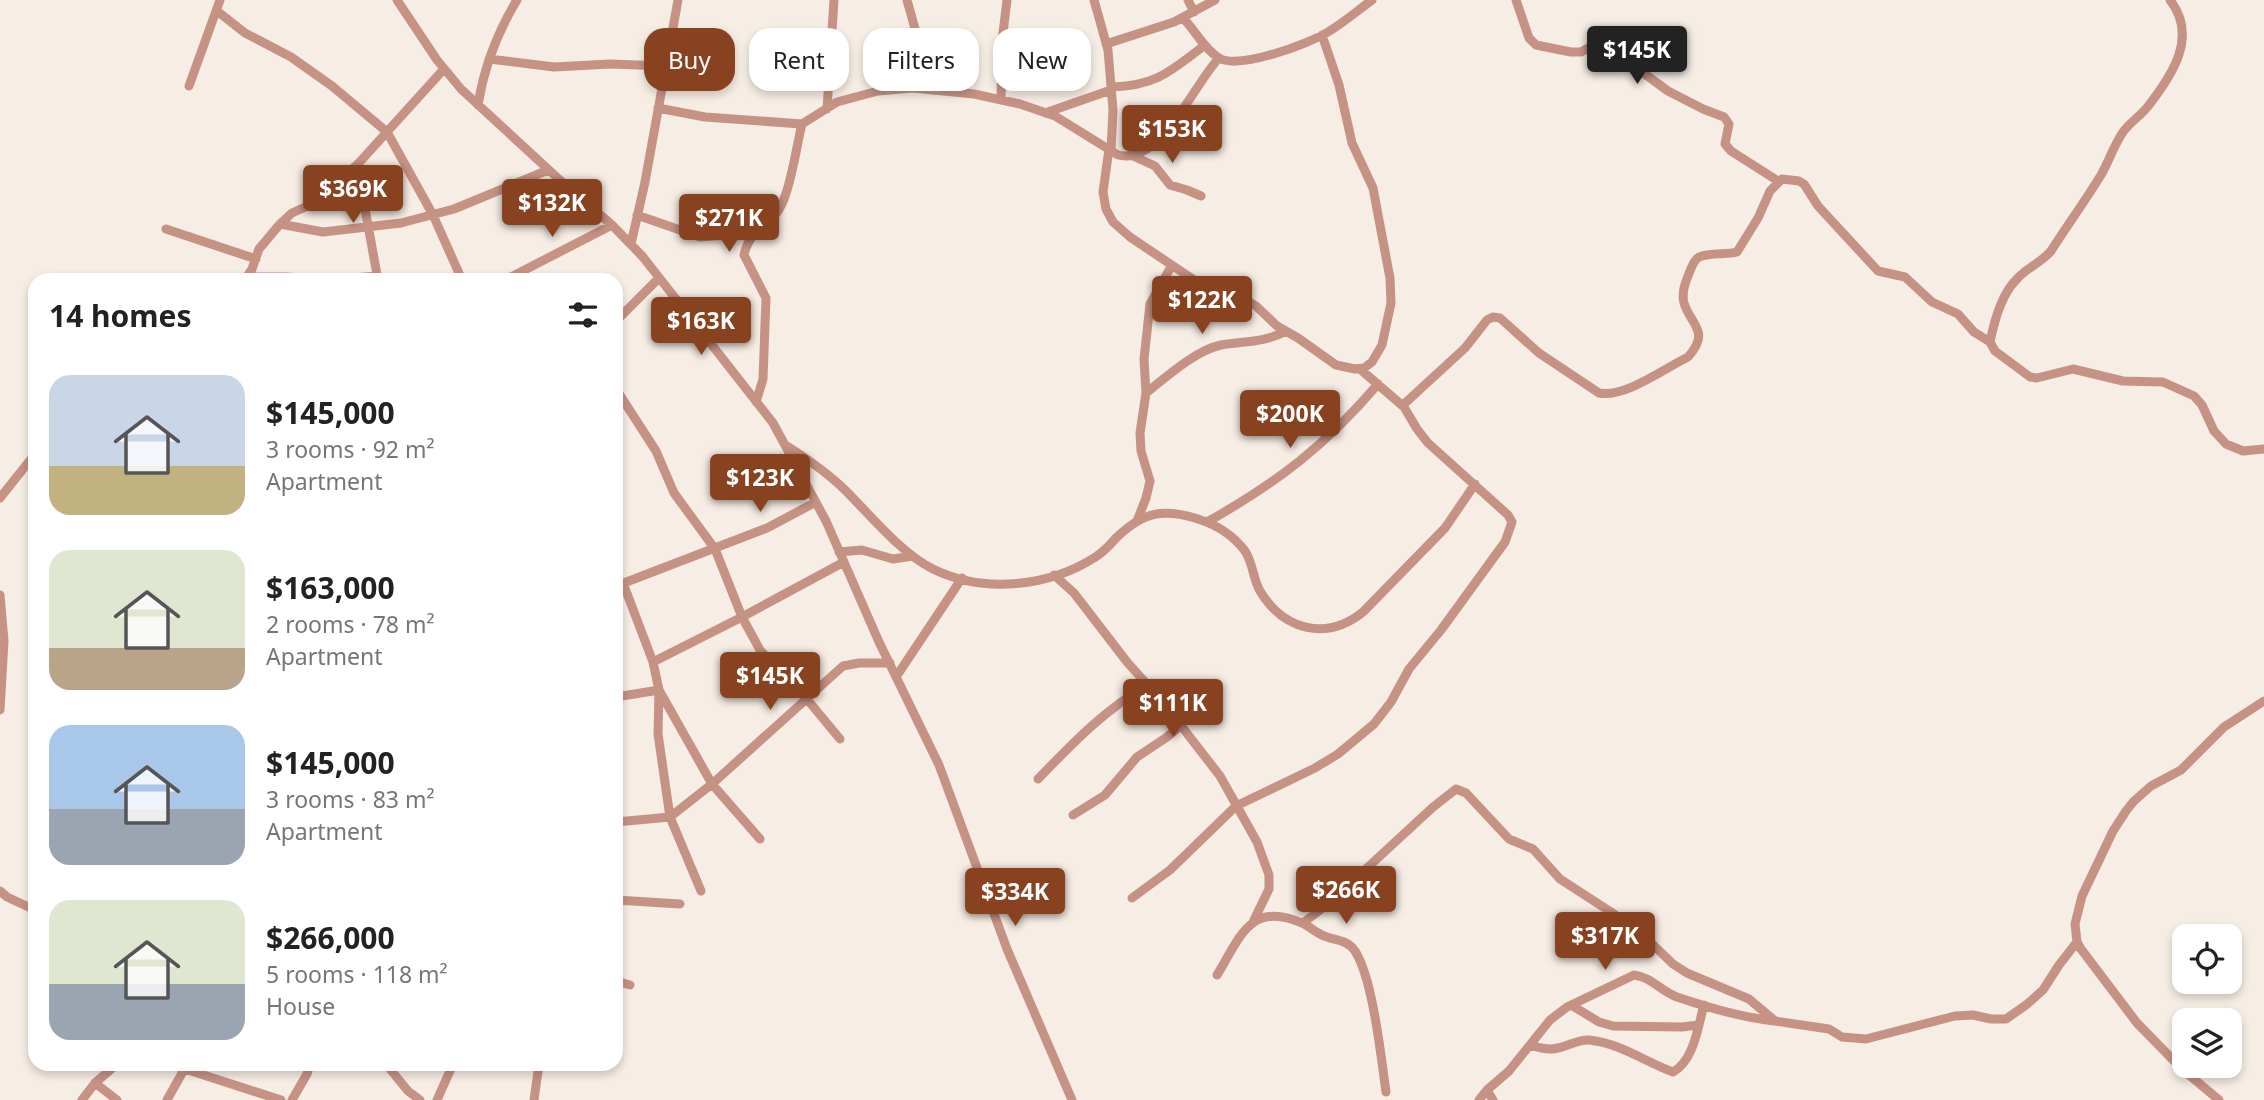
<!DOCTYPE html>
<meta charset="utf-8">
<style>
body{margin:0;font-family:"Noto Sans",sans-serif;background:#f6f6f6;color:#222;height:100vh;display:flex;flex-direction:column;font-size:26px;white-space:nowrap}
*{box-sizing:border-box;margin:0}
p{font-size:23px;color:#767676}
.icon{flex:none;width:38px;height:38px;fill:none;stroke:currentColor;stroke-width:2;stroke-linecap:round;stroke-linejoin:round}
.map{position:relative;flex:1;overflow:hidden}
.sheet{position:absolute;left:28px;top:273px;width:595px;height:798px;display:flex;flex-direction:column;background:#fff;border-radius:21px;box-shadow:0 4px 10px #0003}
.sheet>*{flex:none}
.hud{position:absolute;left:644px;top:28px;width:665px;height:63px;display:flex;gap:14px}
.buttons{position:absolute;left:2172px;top:924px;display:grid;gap:14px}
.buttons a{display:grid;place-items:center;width:70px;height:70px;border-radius:14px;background:#fff;box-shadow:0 4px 10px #0003;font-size:35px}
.price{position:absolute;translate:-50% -60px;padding:0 16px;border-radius:7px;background:#89421f;color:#fff;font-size:23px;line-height:46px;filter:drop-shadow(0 2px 4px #0008)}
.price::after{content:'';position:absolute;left:50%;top:42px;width:21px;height:16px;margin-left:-10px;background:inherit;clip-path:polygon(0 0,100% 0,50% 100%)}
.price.on{background:#222;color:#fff}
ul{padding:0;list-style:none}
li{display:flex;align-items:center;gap:21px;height:175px;padding:0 21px}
li span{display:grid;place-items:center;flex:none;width:196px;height:140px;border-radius:21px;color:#555}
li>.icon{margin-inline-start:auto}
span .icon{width:84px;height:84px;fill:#fffc;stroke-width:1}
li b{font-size:30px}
h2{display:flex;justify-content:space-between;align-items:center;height:84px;padding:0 21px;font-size:30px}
.pill{padding:0 24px;border-radius:21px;background:#fff;box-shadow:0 4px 10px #0003;font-size:24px;line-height:63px}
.pill.on{background:#89421f;color:#fff}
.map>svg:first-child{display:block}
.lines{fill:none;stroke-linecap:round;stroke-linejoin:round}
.minor{stroke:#c69284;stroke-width:9}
</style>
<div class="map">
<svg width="2264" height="1100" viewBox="0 0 2264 1100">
<rect width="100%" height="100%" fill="#f6ede4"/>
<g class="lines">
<path class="minor" d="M 397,0 L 437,60 L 461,89 L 562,182 L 612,225 L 643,257 L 773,423 L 826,521 L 879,642 L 939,765 L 1007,949 L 1072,1100
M 907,0 L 932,90
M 1094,0 L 1108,50 L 1113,110 L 1111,151
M 1188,0 L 1194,12
M 1516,0 L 1529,38 L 1536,45 L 1571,52 L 1581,52 L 1592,46 L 1601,46 L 1612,50 L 1668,91 L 1703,109 L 1724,117 L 1729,124 L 1725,144 L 1731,151 L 1778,181
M 2170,0 C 2198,36 2173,74 2149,105 C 2142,115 2130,122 2123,132 C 2114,145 2109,161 2101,175 C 2085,201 2067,226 2051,251 C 2041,263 2026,268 2016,280 C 2001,295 1994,322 1990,342 L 1995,351 L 2030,377 L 2037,378 L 2073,369 L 2123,381 L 2163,382 L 2194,396 L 2202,405 L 2214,431 L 2226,444 L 2243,451 L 2264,449
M 217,11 L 245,33 L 291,57 L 332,86 L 387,132 L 433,215 L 462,280
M 1183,18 C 1195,30 1204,49 1219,58 C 1239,70 1308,44 1328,32 C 1343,23 1357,11 1372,0
M 1106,44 L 1174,22 L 1215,0
M 489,59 L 554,67 L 610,64 L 666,66
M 189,86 L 220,0
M 1111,87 C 1156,86 1171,71 1205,45
M 1001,100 L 1002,41 L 1007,0
M 478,105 C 484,67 497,33 517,0
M 658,108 L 705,117 L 802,124 L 837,102 L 878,91 L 913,88 L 974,94 L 1020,104 L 1055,116 L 1118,155 C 1160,166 1194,84 1219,58
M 827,109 L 834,0
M 1045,113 L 1111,90
M 1109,149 L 1103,192 L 1106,209 L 1113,222 L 1130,237 L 1200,284 L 1246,300 L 1256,306 L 1277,326 L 1298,338 L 1336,365 L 1355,369 L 1364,368 L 1372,362 L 1382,345 L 1391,303 L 1390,278 L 1373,188 L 1352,143 L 1339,85 L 1322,35
M 1133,156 L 1155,166 L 1170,185 L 1187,190 L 1201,196
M 357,165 L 378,280
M 637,215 L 700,237 L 736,234 L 750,237
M 280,224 L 323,232 L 401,223 L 454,209 L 548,170
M 166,229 L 256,259
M 631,244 L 645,182 L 678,0
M 247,277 L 287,277 L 327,280 L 378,276
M 245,280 L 252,269 L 259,249 L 280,224 L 292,213 L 312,204 L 357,165 L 444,69
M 505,280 L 612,225
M 616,321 L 659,278
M 616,389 L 656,451 L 674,493 L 715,549 L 742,617 L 760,650 L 806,698 L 840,739
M 1146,393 C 1166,377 1196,350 1221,345 C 1244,341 1264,343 1286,331
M 756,402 L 763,379 L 766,298 L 744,255 C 750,227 772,227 782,204 C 792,182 796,148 802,124
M 1403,405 L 1465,348 L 1487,320 L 1493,317 L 1500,318 L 1539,353 L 1599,393 C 1625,398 1665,368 1688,357 C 1711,331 1691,326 1684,303 C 1681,292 1686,281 1690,271 C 1692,266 1694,260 1699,257 C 1710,252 1726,255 1737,252 L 1758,218 L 1770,191 L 1782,179 L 1799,181 L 1804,184 L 1818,206 L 1878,271 L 1905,277 L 1932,302 L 1958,314 L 1974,332 L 1990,342
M 787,446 C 809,460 828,473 846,491 C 872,517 901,553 933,569 C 984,594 1050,587 1097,556 C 1104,551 1110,545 1116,538 C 1143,512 1162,508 1198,519 C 1217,525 1233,535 1245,551 C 1253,563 1253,579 1260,591 C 1284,631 1327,641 1363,612 L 1445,528 L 1475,484
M 0,498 L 35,454
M 1137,521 L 1146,498 L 1150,481 L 1141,451 L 1140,433 L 1146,393 L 1144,359 L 1150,304 L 1172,265
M 1207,522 C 1277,483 1326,445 1378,384
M 839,552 L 862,550 L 893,559 L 913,556
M 1054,575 L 1074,593 L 1127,662 L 1162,701 L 1220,776 L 1257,842 L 1269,875 L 1269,889 L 1254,920
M 623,583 L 653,662 L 659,690 L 712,784 L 760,839
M 616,586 L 767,528 L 816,502
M 0,595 L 4,641 L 0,710
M 653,662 L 742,617 L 844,562
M 896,677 L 962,578
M 616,697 L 659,690 L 658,734 L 670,817 L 701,891
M 1038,779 C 1072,744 1105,709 1148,685
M 1073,815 L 1105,795 L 1137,757 L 1167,737 L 1181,725
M 616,822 L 670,817 L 712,784 L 843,666 L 859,663 L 890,663
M 0,891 L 7,897 L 35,910
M 1132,898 L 1170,870 L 1236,806 L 1315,768 L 1338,754 L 1374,724 L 1391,702 L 1409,669 L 1441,630 L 1505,542 L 1512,522 L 1508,515 L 1428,443 L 1417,429 L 1404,407 L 1360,369
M 616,900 L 680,904
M 1303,923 L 1328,904 L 1432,808 L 1456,789 L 1466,793 L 1509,839 L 1533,849 L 1560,879 L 1614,914 L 1649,941 L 1673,964 L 1687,973 L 1749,999 L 1775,1021 L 1829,1029 L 1842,1037 L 1866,1039 L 1955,1016 L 1973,1015 L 1991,1019 L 2006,1019 L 2026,1005 L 2043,990 L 2059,965 L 2077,942
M 1217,975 C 1240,938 1250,899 1304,924 C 1310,927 1315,932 1322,935 C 1333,941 1346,938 1355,951 C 1373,979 1381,1057 1386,1092
M 616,981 L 630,985
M 1571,1005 L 1599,1022 L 1613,1026 L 1682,1027 L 1698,1025
M 1530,1045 C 1536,1047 1544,1049 1551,1049 C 1565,1049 1576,1039 1589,1040 C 1620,1043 1645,1062 1673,1072 C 1694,1061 1698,1026 1704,1005
M 386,1064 L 408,1091 L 420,1100
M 185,1069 L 281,1100
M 95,1083 L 117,1100
M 1487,1090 L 1493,1100
M 82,1100 L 95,1083 L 117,1064
M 167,1100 L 186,1066
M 292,1100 L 307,1074 L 310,1064
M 437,1100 L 453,1064
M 534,1100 L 539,1064
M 1479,1100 L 1487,1090 L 1509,1071 L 1550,1020 L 1567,1007 L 1634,975 C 1651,977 1661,991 1677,997 C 1709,1008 1740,1017 1774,1021
M 2219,1100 L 2182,1069 L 2137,1023 L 2081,949 L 2077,942 L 2075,924 L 2082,896 L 2113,831 L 2126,811 L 2134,801 L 2151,786 L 2181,770 L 2224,727 L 2264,701"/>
</g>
</svg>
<div class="buttons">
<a><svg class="icon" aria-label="locate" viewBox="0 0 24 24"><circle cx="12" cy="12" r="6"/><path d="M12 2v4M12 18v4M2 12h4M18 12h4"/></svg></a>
<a><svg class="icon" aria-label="layers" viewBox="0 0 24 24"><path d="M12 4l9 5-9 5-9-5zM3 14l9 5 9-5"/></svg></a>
</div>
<b class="price on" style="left:1637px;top:86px">$145K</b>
<b class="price" style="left:1172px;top:165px">$153K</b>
<b class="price" style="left:353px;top:225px">$369K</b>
<b class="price" style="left:552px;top:239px">$132K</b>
<b class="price" style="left:729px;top:254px">$271K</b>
<b class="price" style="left:1202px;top:336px">$122K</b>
<b class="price" style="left:701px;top:357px">$163K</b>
<b class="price" style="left:1290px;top:450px">$200K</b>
<b class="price" style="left:760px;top:514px">$123K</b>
<b class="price" style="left:770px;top:712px">$145K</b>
<b class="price" style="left:1173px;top:739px">$111K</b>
<b class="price" style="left:1346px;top:926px">$266K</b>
<b class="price" style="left:1015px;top:928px">$334K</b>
<b class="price" style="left:1605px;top:972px">$317K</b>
<div class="hud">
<a class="pill on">Buy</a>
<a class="pill">Rent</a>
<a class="pill">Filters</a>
<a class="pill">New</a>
</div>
<section class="sheet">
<h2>14 homes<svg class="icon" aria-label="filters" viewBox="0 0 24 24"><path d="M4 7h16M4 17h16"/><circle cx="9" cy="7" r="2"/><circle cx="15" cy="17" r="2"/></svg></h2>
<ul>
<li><span style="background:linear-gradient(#c9d6e8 65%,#c2b280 0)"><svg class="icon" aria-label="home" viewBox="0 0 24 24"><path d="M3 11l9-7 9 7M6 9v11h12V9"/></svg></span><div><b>$145,000</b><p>3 rooms · 92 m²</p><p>Apartment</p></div></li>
<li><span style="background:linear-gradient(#dfe7d0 70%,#b9a48a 0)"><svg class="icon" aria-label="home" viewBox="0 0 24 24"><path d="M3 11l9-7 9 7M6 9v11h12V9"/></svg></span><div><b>$163,000</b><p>2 rooms · 78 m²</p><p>Apartment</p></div></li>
<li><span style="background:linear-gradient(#a9c7e8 60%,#9aa5b1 0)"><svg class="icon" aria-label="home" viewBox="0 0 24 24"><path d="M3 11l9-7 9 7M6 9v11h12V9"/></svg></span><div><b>$145,000</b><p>3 rooms · 83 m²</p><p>Apartment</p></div></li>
<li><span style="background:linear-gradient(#dfe7d0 60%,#9aa5b1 0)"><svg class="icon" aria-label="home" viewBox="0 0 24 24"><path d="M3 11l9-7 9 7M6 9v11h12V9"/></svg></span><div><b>$266,000</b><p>5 rooms · 118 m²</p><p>House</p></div></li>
</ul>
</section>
</div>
